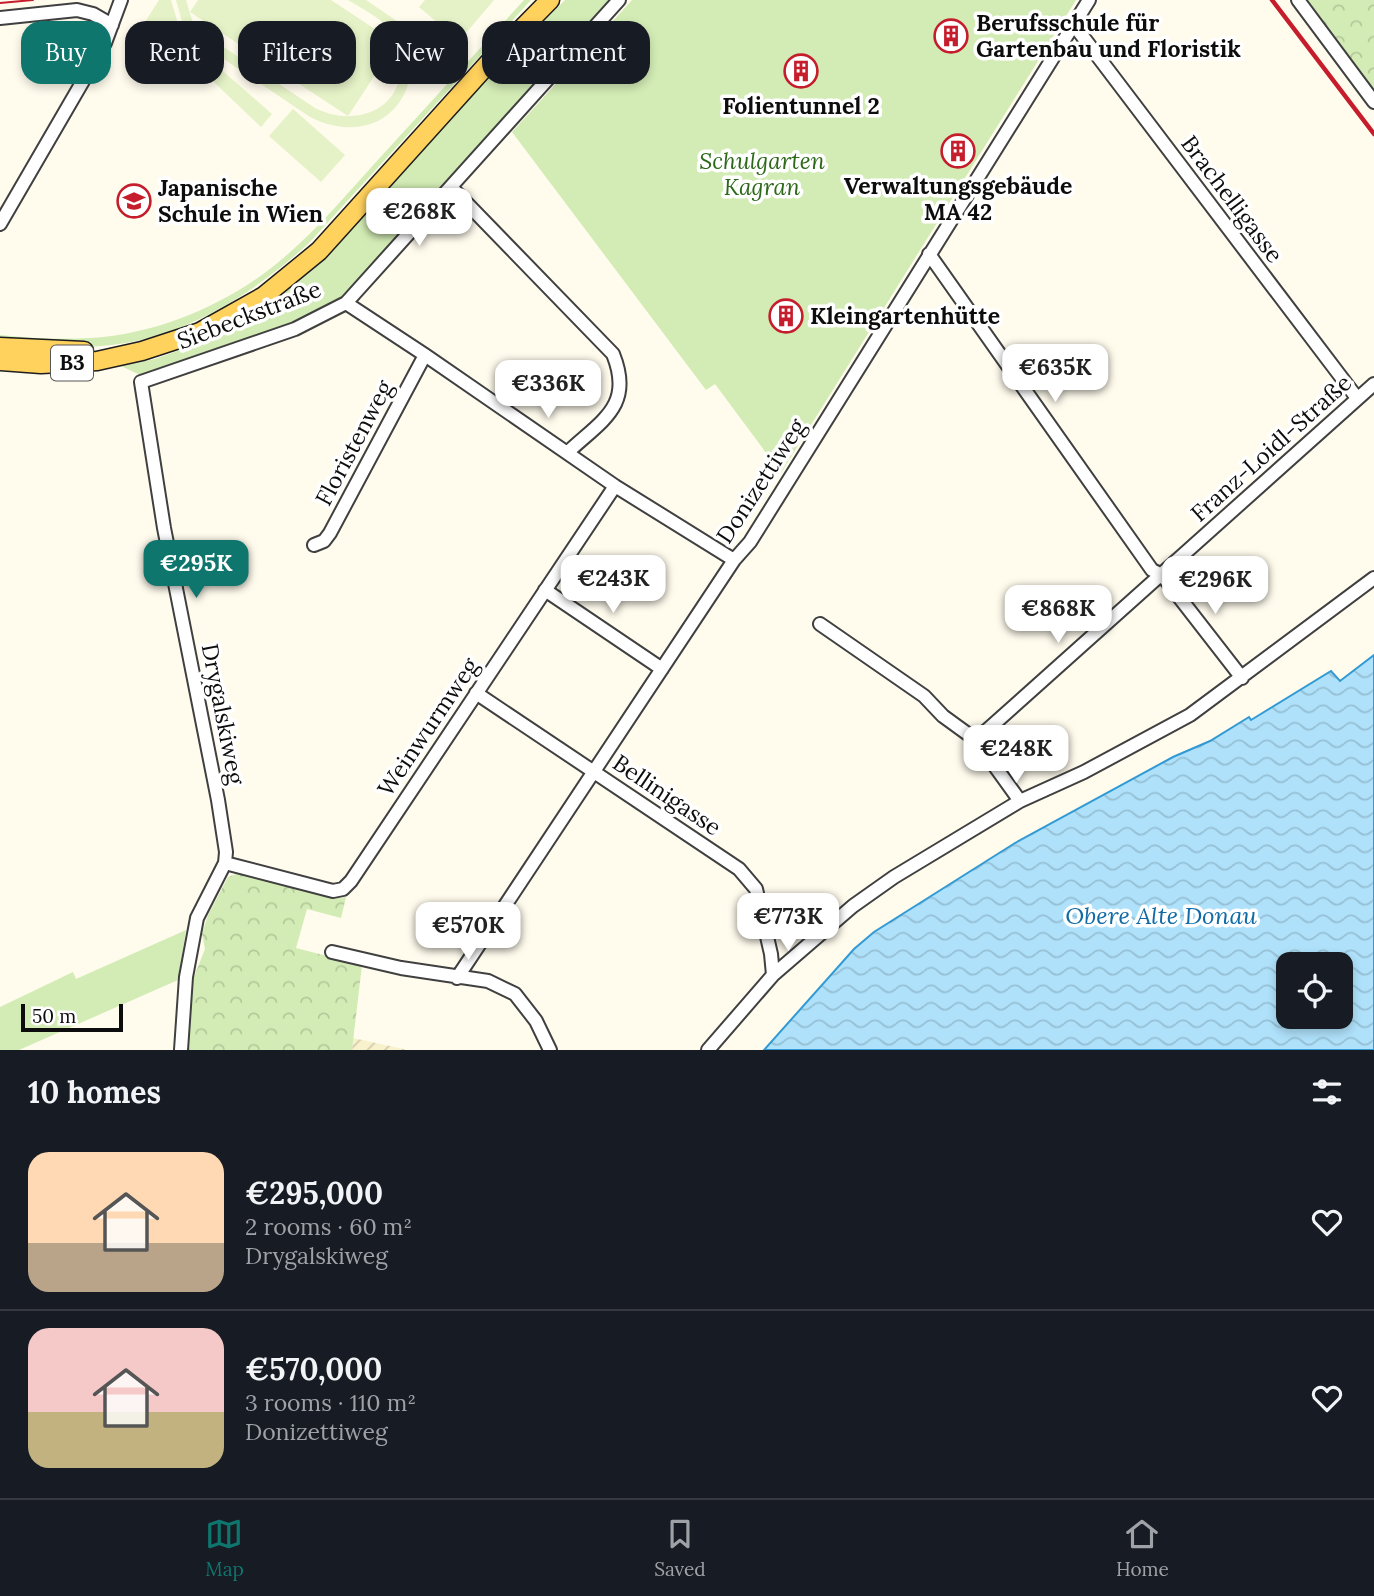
<!DOCTYPE html>
<meta charset="utf-8">
<style>
body{margin:0;font-family:Lora,serif;background:#20242c;color:#f1f3f6;height:100vh;display:flex;flex-direction:column;font-size:26px;white-space:nowrap}
*{box-sizing:border-box;margin:0}
p{font-size:23px;color:#9ea1a6}
.icon{flex:none;width:38px;height:38px;fill:none;stroke:currentColor;stroke-width:2;stroke-linecap:round;stroke-linejoin:round}
.map{position:relative;height:1050px;overflow:hidden}
.panel{display:flex;flex-direction:column;background:#171b24;flex:1}
.panel>*{flex:none}
.banner{position:absolute;left:21px;top:21px;width:700px;height:63px;display:flex;gap:14px}
.buttons{position:absolute;left:1276px;top:952px;display:grid;gap:14px}
.buttons a{display:grid;place-items:center;width:77px;height:77px;border-radius:14px;background:#171b24;box-shadow:0 4px 10px #0003;font-size:35px}
.scale{position:absolute;left:21px;bottom:18px;width:102px;box-sizing:border-box;padding-left:7px;border:4px solid #0d0d0d;border-top:0;font-size:19px;line-height:24px;white-space:nowrap;color:#0d0d0d;-webkit-text-stroke:5px #fff;paint-order:stroke}
.price{position:absolute;translate:-50% -60px;padding:0 16px;border-radius:14px;background:#fff;color:#222;font-size:23px;line-height:46px;filter:drop-shadow(0 2px 4px #0008)}
.price::after{content:'';position:absolute;left:50%;top:42px;width:21px;height:16px;margin-left:-10px;background:inherit;clip-path:polygon(0 0,100% 0,50% 100%)}
.price.current{background:#0f766e;color:#fff}
ul{padding:0;list-style:none}
li{display:flex;align-items:center;gap:21px;height:175px;padding:0 28px}
li+li{border-top:2px solid #363941}
li span{display:grid;place-items:center;flex:none;width:196px;height:140px;border-radius:21px;color:#555}
li>.icon{margin-inline-start:auto}
span .icon{width:84px;height:84px;fill:#fffc;stroke-width:1}
li b{font-size:30px}
h2{display:flex;justify-content:space-between;align-items:center;height:84px;padding:0 28px;font-size:30px}
.pill{padding:0 24px;border-radius:21px;background:#171b24;box-shadow:0 4px 10px #0003;font-size:24px;line-height:63px}
.pill.current{background:#0f766e;color:#fff}
.menu{display:flex;justify-content:space-around;align-items:center;height:98px;border-top:2px solid #363941;background:#171b24;font-size:19px;color:#9ea1a6}
.menu a{display:grid;justify-items:center;gap:4px}
.menu .current{color:#0f766e}
.map>svg:first-child{display:block}
.farmland{fill:url(#farmland-furrows)}
.grass{fill:#d3ecb5}
.park{fill:url(#park-crowns)}
.pitch{fill:#e5f2c7}
.water{fill:url(#water-waves);stroke:#319ad5;stroke-width:2;fill-rule:evenodd}
.lines{fill:none;stroke-linecap:round;stroke-linejoin:round}
.street-casing{stroke:#404040;stroke-width:16}
.primary-casing{stroke:#1e1e1e;stroke-width:21}
.street{stroke:#fff;stroke-width:12}
.primary{stroke:#ffd15d;stroke-width:18}
.tram{stroke:#c51d2c;stroke-width:2}
.rail{stroke:#c51d2c;stroke-width:4.5}
.labels{text-anchor:middle;stroke-width:7;stroke-linejoin:round;paint-order:stroke}
.shield{fill:#fff;stroke:#565656;stroke-width:2}
.shield-label{font-size:21px;font-weight:bold;fill:#0d0d0d}
.poi-label{font-size:23px;font-weight:bold;fill:#0d0d0d;stroke:#fff;text-anchor:start}
.park-label{font-size:23px;font-style:italic;fill:#2d691a;stroke:#fff}
.street-label{font-size:23px;fill:#0d0d0d;stroke:#fff}
.water-label{font-size:24px;font-style:italic;fill:#0f6aa6;stroke:#fff}
</style>
<div class="map">
<svg width="1374" height="1050" viewBox="0 0 1374 1050">
<defs>
<pattern id="farmland-furrows" width="10" height="10" patternUnits="userSpaceOnUse" patternTransform="scale(1.75)"><rect width="10" height="10" fill="#f7f1cc"/><path d="M-1 1l2-2M0 10L10 0M9 11l2-2" fill="none" stroke="#d3cdae"/></pattern>
<pattern id="park-crowns" width="20" height="18" patternUnits="userSpaceOnUse" patternTransform="scale(1.75)"><rect width="20" height="18" fill="#d3ecb5"/><path d="M2 6a3 3 0 1 1 6 0M12 15a3 3 0 1 1 6 0" fill="none" stroke="#b4c99a"/></pattern>
<pattern id="water-waves" width="16" height="10" patternUnits="userSpaceOnUse" patternTransform="scale(1.75)"><rect width="16" height="10" fill="#afe1fa"/><path d="M0 5q4-4 8 0t8 0" fill="none" stroke="#95c0d5"/></pattern>
</defs>
<rect width="100%" height="100%" fill="#fffbed"/>
<path class="farmland" d="M 353,1038 L 408,1050 L 352,1050 Z"/>
<path class="grass" d="M 524,0 L 531,0 L 308,244 C 250,296 181,340 101,346 C 68,349 33,343 0,341 L 0,335 C 30,338 60,340 90,338 C 162,334 235,301 288,254 C 320,226 348,193 376,162 C 425,108 475,54 524,0 Z
M 565,0 L 611,0 L 447,184 L 341,297 L 294,324 L 140,375 L 121,366 L 155,359 L 210,339 L 244,322 L 276,300 L 314,269 L 507,58 Z
M 632,0 L 1076,0 L 781,473 L 715,384 L 706,390 L 512,132 Z
M 186,930 L 178,980 L 19,1050 L 0,1050 L 0,1007 L 73,972 L 76,979 Z"/>
<path class="park" d="M 1307,0 L 1374,0 L 1374,89 Z
M 239,873 L 339,898 L 346,897 L 341,918 L 307,909 L 296,948 L 362,965 L 352,1050 L 186,1050 L 187,1023 L 192,982 L 205,949 L 202,934 L 208,915 L 228,877 Z"/>
<path class="pitch" d="M 159,0 L 171,0 L 179,27 L 161,28 L 145,22 Z
M 176,0 L 186,0 L 192,20 L 201,32 L 315,108 C 359,130 410,106 399,53 C 397,44 395,35 389,28 C 379,17 361,8 348,0 L 366,0 L 441,51 L 435,58 L 407,39 C 409,52 413,65 410,78 C 398,127 351,138 310,117 L 194,39 L 183,25 Z
M 198,0 L 331,0 L 396,43 L 348,116 L 190,12 Z
M 425,0 L 494,0 L 459,41 L 419,7 Z
M 168,29 L 176,37 L 180,44 L 186,39 L 272,114 L 261,127 L 178,48 L 161,36 Z
M 293,109 L 345,155 L 321,182 L 269,136 Z"/>
<path class="water" d="M 1374,655 L 1374,1050 L 764,1050 L 854,949 L 874,932 L 1015,843 L 1173,757 L 1210,741 L 1249,717 L 1251,720 L 1331,671 L 1340,681 ZM 1288,964 L 1340,964 L 1340,1017 L 1288,1017 Z"/>
<g class="lines">
<defs>
<path id="street" d="M 1298,0 L 1374,102
M 0,18 L 77,10 L 93,14 L 112,25
M 1074,25 L 1357,398
M 451,187 L 613,354 C 634,406 602,420 567,453
M 0,224 L 105,43 L 121,0
M 929,254 L 1152,570 L 1162,575 L 1242,678
M 346,303 L 425,355 L 615,486 L 734,560
M 314,545 L 324,541 L 330,533 L 425,355
M 545,590 L 662,669
M 820,624 L 924,696 L 943,716 L 976,740 L 1020,801
M 476,693 L 739,869 L 756,889 L 771,954 L 773,975
M 976,740 L 1374,384
M 225,863 L 333,891 L 343,889 L 351,881 L 615,486
M 332,952 L 401,968 L 488,981 L 515,994 L 536,1021 L 550,1050
M 457,978 L 734,560 L 750,542 L 1089,0
M 181,1050 L 186,977 L 197,918 L 225,863 L 226,852 L 218,800 L 164,528 L 141,382 L 295,329 L 346,303 L 619,0
M 708,1050 L 773,975 L 853,906 L 894,877 L 1020,801 L 1084,772 L 1190,715 L 1374,578"/>
<path id="primary" d="M 0,347 L 84,351
M 0,361 L 41,364 L 97,361 L 142,351 L 200,332 L 264,296 L 319,251 L 494,57 L 550,0"/>
</defs>
<use href="#street" class="street-casing"/>
<use href="#primary" class="primary-casing"/>
<use href="#street" class="street"/>
<use href="#primary" class="primary"/>
<path class="tram" d="M 0,3 L 33,0"/>
<path class="rail" d="M 1272,0 L 1374,134"/>
</g>
<defs>
<symbol id="building-ring" viewBox="-11 -11 22 22"><circle r="9.5" fill="#fff" stroke="#c51d2c" stroke-width="1.5"/><path d="M-4-6H4V6H1V3H-1V6H-4ZM-2.5-4.3h1.7v1.8h-1.7ZM.8-4.3h1.7v1.8H.8ZM-2.5-1h1.7V.8h-1.7ZM.8-1h1.7V.8H.8Z" fill="#c51d2c"/></symbol>
<symbol id="school-ring" viewBox="-11 -11 22 22"><circle r="9.5" fill="#fff" stroke="#c51d2c" stroke-width="1.5"/><path d="M0-5L7-2L0 1L-7-2ZM-4 1L0 2.5L4 1V4Q0 6-4 4Z" fill="#c51d2c"/></symbol>
</defs>
<g fill-rule="evenodd">
<use href="#building-ring" x="932" y="17" width="38" height="38"/>
<use href="#building-ring" x="782" y="52" width="38" height="38"/>
<use href="#building-ring" x="939" y="132" width="38" height="38"/>
<use href="#school-ring" x="115" y="182" width="38" height="38"/>
<use href="#building-ring" x="767" y="297" width="38" height="38"/>
</g>
<g class="labels">
<rect class="shield" x="51" y="345.5" width="42" height="35" rx="5"/>
<g class="shield-label">
<text x="72" y="370">B3</text>
</g>
<g class="poi-label">
<text x="976" y="31">Berufsschule für<tspan x="976" dy="26">Gartenbau und Floristik</tspan></text>
<text x="801" y="114" text-anchor="middle">Folientunnel 2</text>
<text x="958" y="194" text-anchor="middle">Verwaltungsgebäude<tspan x="958" dy="26">MA 42</tspan></text>
<text x="158" y="196">Japanische<tspan x="158" dy="26">Schule in Wien</tspan></text>
<text x="810" y="324">Kleingartenhütte</text>
</g>
<g class="park-label">
<text x="762" y="169">Schulgarten<tspan x="762" dy="26">Kagran</tspan></text>
</g>
<g class="street-label">
<text transform="translate(1232 199) rotate(53)" y="8">Brachelligasse</text>
<text transform="translate(249 315) rotate(-21)" y="8">Siebeckstraße</text>
<text transform="translate(354 443) rotate(-62)" y="8">Floristenweg</text>
<text transform="translate(1271 448) rotate(-42)" y="8">Franz-Loidl-Straße</text>
<text transform="translate(761 481) rotate(-57)" y="8">Donizettiweg</text>
<text transform="translate(223 714) rotate(79)" y="8">Drygalskiweg</text>
<text transform="translate(428 727) rotate(-56)" y="8">Weinwurmweg</text>
<text transform="translate(667 795) rotate(34)" y="8">Bellinigasse</text>
</g>
<g class="water-label">
<text x="1161" y="924">Obere Alte Donau</text>
</g>
</g>
</svg>
<div class="buttons">
<a><svg class="icon" aria-label="locate" viewBox="0 0 24 24"><circle cx="12" cy="12" r="6"/><path d="M12 2v4M12 18v4M2 12h4M18 12h4"/></svg></a>
</div>
<div class="scale">50 m</div>
<b class="price" style="left:419px;top:248px">€268K</b>
<b class="price" style="left:1055px;top:404px">€635K</b>
<b class="price" style="left:548px;top:420px">€336K</b>
<b class="price current" style="left:196px;top:600px">€295K</b>
<b class="price" style="left:613px;top:615px">€243K</b>
<b class="price" style="left:1215px;top:616px">€296K</b>
<b class="price" style="left:1058px;top:645px">€868K</b>
<b class="price" style="left:1016px;top:785px">€248K</b>
<b class="price" style="left:788px;top:953px">€773K</b>
<b class="price" style="left:468px;top:962px">€570K</b>
<div class="banner">
<a class="pill current">Buy</a>
<a class="pill">Rent</a>
<a class="pill">Filters</a>
<a class="pill">New</a>
<a class="pill">Apartment</a>
</div>
</div>
<section class="panel">
<h2>10 homes<svg class="icon" aria-label="filters" viewBox="0 0 24 24"><path d="M4 7h16M4 17h16"/><circle cx="9" cy="7" r="2"/><circle cx="15" cy="17" r="2"/></svg></h2>
<ul>
<li><span style="background:linear-gradient(#ffd9b3 65%,#b9a48a 0)"><svg class="icon" aria-label="home" viewBox="0 0 24 24"><path d="M3 11l9-7 9 7M6 9v11h12V9"/></svg></span><div><b>€295,000</b><p>2 rooms · 60 m²</p><p>Drygalskiweg</p></div><svg class="icon" aria-label="heart" viewBox="0 0 24 24"><path d="M12 20l-8-8c-3-5 5-10 8-4 3-6 11-1 8 4z"/></svg></li>
<li><span style="background:linear-gradient(#f6c9c9 60%,#c2b280 0)"><svg class="icon" aria-label="home" viewBox="0 0 24 24"><path d="M3 11l9-7 9 7M6 9v11h12V9"/></svg></span><div><b>€570,000</b><p>3 rooms · 110 m²</p><p>Donizettiweg</p></div><svg class="icon" aria-label="heart" viewBox="0 0 24 24"><path d="M12 20l-8-8c-3-5 5-10 8-4 3-6 11-1 8 4z"/></svg></li>
</ul>
</section>
<nav class="menu">
<a class="current"><svg class="icon" aria-label="map" viewBox="0 0 24 24"><path d="M3 6l6-2 6 2 6-2v14l-6 2-6-2-6 2zM9 4v14M15 6v14"/></svg>Map</a>
<a><svg class="icon" aria-label="saved" viewBox="0 0 24 24"><path d="M7 4h10v16l-5-4-5 4z"/></svg>Saved</a>
<a><svg class="icon" aria-label="home" viewBox="0 0 24 24"><path d="M3 11l9-7 9 7M6 9v11h12V9"/></svg>Home</a>
</nav>
